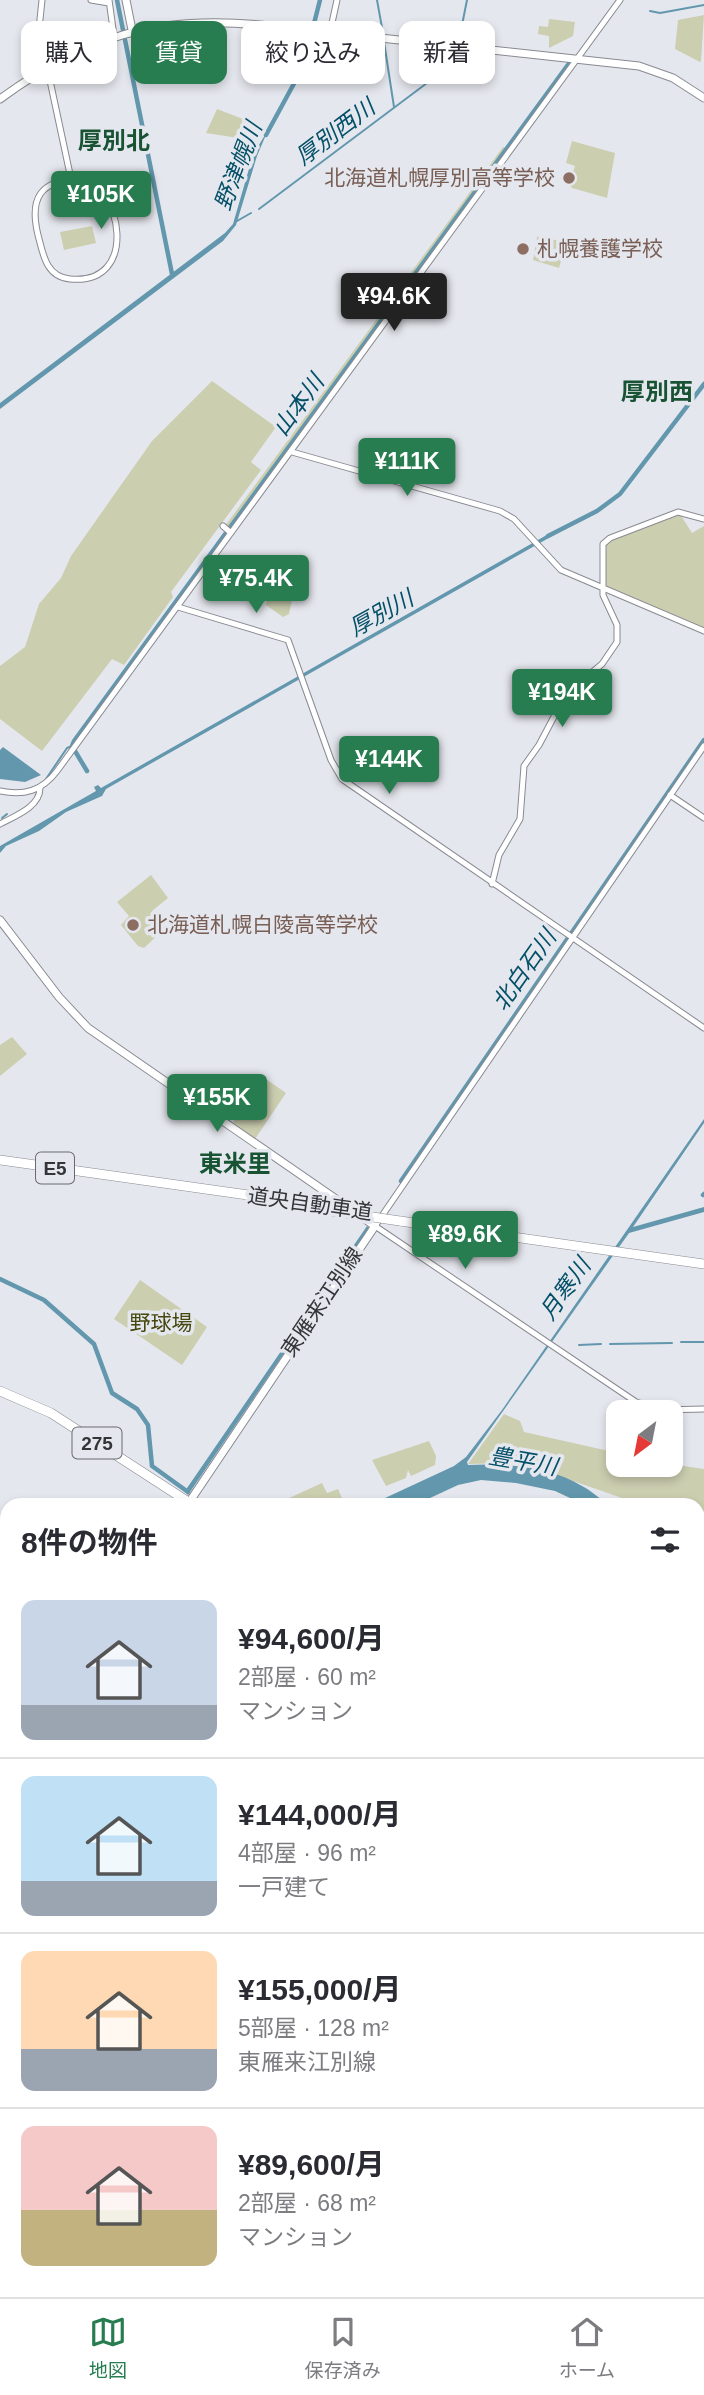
<!DOCTYPE html>
<html lang="ja">
<meta charset="utf-8">
<style>
body{margin:0;font-family:Arial,"Noto Sans JP",sans-serif;background:#f7f7f7;color:#2b2b33;height:100vh;display:flex;flex-direction:column;font-size:26px;white-space:nowrap}
*{box-sizing:border-box;margin:0}
p{font-size:23px;color:#7c7c81}
.icon{flex:none;width:38px;height:38px;fill:none;stroke:currentColor;stroke-width:2;stroke-linecap:round;stroke-linejoin:round}
.map{position:relative;flex:1;overflow:hidden}
.sheet{position:absolute;left:0px;top:1498px;width:705px;height:800px;display:flex;flex-direction:column;background:#fff;border-radius:21px 21px 0 0;box-shadow:0 4px 10px #0003}
.sheet>*{flex:none}
.banner{position:absolute;left:21px;top:21px;width:663px;height:63px;display:flex;gap:14px}
.needle{width:46px;rotate:212deg}
.controls{position:absolute;left:606px;top:1400px;display:grid;gap:14px}
.controls a{display:grid;place-items:center;width:77px;height:77px;border-radius:14px;background:#fff;box-shadow:0 4px 10px #0003;font-size:35px}
.price{position:absolute;translate:-50% -60px;padding:0 16px;border-radius:7px;background:#277d50;color:#fff;font-size:23px;line-height:46px;filter:drop-shadow(0 2px 4px #0008)}
.price::after{content:'';position:absolute;left:50%;top:42px;width:21px;height:16px;margin-left:-10px;background:inherit;clip-path:polygon(0 0,100% 0,50% 100%)}
.price.on{background:#222;color:#fff}
ul{padding:0;list-style:none}
li{display:flex;align-items:center;gap:21px;height:175px;padding:0 21px}
li+li{border-top:2px solid #e1e1e2}
li span{display:grid;place-items:center;flex:none;width:196px;height:140px;border-radius:14px;color:#555}
li>.icon{margin-inline-start:auto}
span .icon{width:84px;height:84px;fill:#fffc;stroke-width:1}
li b{font-size:30px}
h2{display:flex;justify-content:space-between;align-items:center;height:84px;padding:0 21px;font-size:30px}
.tag{padding:0 24px;border-radius:14px;background:#fff;box-shadow:0 4px 10px #0003;font-size:24px;line-height:63px}
.tag.on{background:#277d50;color:#fff}
.tab-bar{display:flex;justify-content:space-around;align-items:center;height:98px;border-top:2px solid #e1e1e2;background:#fff;font-size:19px;color:#7c7c81}
.tab-bar a{display:grid;justify-items:center;gap:4px}
.tab-bar .on{color:#277d50}
.map>svg:first-child{display:block}
.green{fill:#ccceb0}
.water{fill:#6297ad}
.lines{fill:none;stroke-linecap:round;stroke-linejoin:round}
.stream{stroke:#6297ad;stroke-width:2}
.river{stroke:#6297ad;stroke-width:4.5}
.minor-casing{stroke:#888a91;stroke-width:7}
.major-casing{stroke:#888a91;stroke-width:9}
.highway-casing{stroke:#888a91;stroke-width:10}
.minor{stroke:#fff;stroke-width:5}
.major{stroke:#fff;stroke-width:7}
.highway{stroke:#fff;stroke-width:9}
.highway-bridge-casing{stroke:#888a91;stroke-width:10;stroke-linecap:butt}
.highway-bridge{stroke:#fff;stroke-width:9}
.education-dot{fill:#8d6e63;stroke:#e5e7ee;stroke-width:2.5}
.labels{text-anchor:middle;stroke-width:7;stroke-linejoin:round;paint-order:stroke}
.shield{fill:#e5e7ee;stroke:#696a6f;stroke-width:2}
.shield-label{font-size:19px;font-weight:bold;fill:#343538}
.education-label{font-size:21px;fill:#785e54;stroke:#e5e7ee;text-anchor:start}
.street-label{font-size:21px;fill:#343538;stroke:#e5e7ee}
.park-label{font-size:21px;fill:#46470e;stroke:#e5e7ee}
.water-label{font-size:23px;font-style:italic;fill:#045068;stroke:#e5e7ee}
.quarter-label{font-size:24px;font-weight:bold;fill:#185334;stroke:#e5e7ee}
</style>
<div class="map">
<svg width="704" height="2297" viewBox="0 0 704 2297">
<rect width="100%" height="100%" fill="#e5e7ee"/>
<path class="green" d="M 704,15 L 701,61 L 700,62 L 675,49 L 678,20 Z
M 549,19 L 575,22 L 573,36 L 549,48 L 549,36 L 538,34 L 539,26 L 548,27 Z
M 217,109 L 243,119 L 242,126 L 253,128 L 251,140 L 206,133 Z
M 572,141 L 615,153 L 607,198 L 572,188 L 569,184 L 575,166 L 566,163 Z
M 503,147 L 508,150 L 232,532 L 225,526 Z
M 92,226 L 96,243 L 64,250 L 60,232 Z
M 540,236 L 563,242 L 565,247 L 559,268 L 533,260 L 537,237 Z
M 212,381 L 276,427 L 251,462 L 261,470 L 171,592 L 173,597 L 124,665 L 112,659 L 42,751 L 0,719 L 0,666 L 25,647 L 39,604 L 61,578 L 71,556 L 152,441 Z
M 680,514 L 692,533 L 704,526 L 704,629 L 605,586 L 605,546 L 611,540 Z
M 279,588 L 293,595 L 289,614 L 283,617 L 266,605 L 269,594 Z
M 151,875 L 168,898 L 152,911 L 165,928 L 144,948 L 138,946 L 121,925 L 129,916 L 117,902 Z
M 12,1037 L 27,1054 L 0,1076 L 0,1045 Z
M 263,1077 L 286,1093 L 255,1139 L 233,1122 Z
M 140,1280 L 207,1327 L 182,1365 L 114,1319 Z
M 504,1414 L 520,1421 L 524,1432 L 618,1453 L 618,1465 L 670,1464 L 704,1469 L 704,1525 L 698,1525 L 698,1505 L 642,1505 L 536,1468 L 505,1463 L 468,1464 Z
M 429,1441 L 436,1456 L 435,1465 L 411,1476 L 408,1470 L 406,1478 L 386,1486 L 372,1460 Z
M 322,1483 L 327,1493 L 338,1489 L 345,1505 L 274,1505 Z"/>
<path class="water" d="M 268,130 L 257,156 L 236,225 L 223,241 L 0,409 L 0,403 L 225,233 L 233,224 L 253,155 Z
M 552,532 L 554,535 L 106,789 L 102,796 L 66,812 L 39,831 L 6,846 L 0,853 L 0,846 L 96,791 L 94,787 L 98,785 L 101,788 Z
M 3,747 L 41,775 L 25,782 L 0,779 L 0,750 Z
M 704,1119 L 704,1123 L 633,1227 L 704,1207 L 704,1212 L 629,1233 L 467,1462 L 468,1465 C 505,1463 550,1466 582,1486 C 592,1491 600,1499 609,1505 L 585,1505 L 555,1491 L 516,1483 L 481,1480 L 458,1485 L 415,1505 L 370,1505 L 454,1466 L 466,1457 L 502,1410 Z
M 367,1226 L 369,1228 L 188,1495 L 185,1491 Z"/>
<g class="lines">
<path class="stream" d="M 377,0 L 383,33
M 650,11 L 660,13 L 704,5
M 459,40 L 467,0
M 384,42 L 394,107
M 259,209 L 447,68 L 457,50
M 237,221 L 251,213
M 46,779 L 67,748 L 72,746
M 2,818 L 7,814
M 681,1342 L 704,1342
M 610,1344 L 672,1343
M 579,1345 L 601,1344
M 698,2142 L 704,2153"/>
<path class="river" d="M 117,0 L 172,274
M 266,135 L 303,67 L 320,0
M 548,536 L 597,511 L 620,494 L 704,384
M 87,771 L 72,746 L 74,741 L 570,62
M 401,1181 L 704,740
M 703,1195 L 704,1194
M 0,1279 L 44,1300 L 94,1344 L 112,1393 L 137,1409 L 148,1425 L 152,1466 L 188,1492
M 698,1641 L 704,1638
M 698,2203 L 704,2198
M 220,2291 L 220,2297
M 526,2297 L 538,2291"/>
<defs>
<path id="minor" d="M 42,0 L 39,29 L 71,179
M 91,0 L 109,3
M 109,0 L 114,36
M 330,32 L 337,0
M 79,178 C 121,183 141,286 70,279 C 46,277 43,254 38,235 C 29,198 40,181 79,178 Z
M 292,452 L 500,511 L 514,519 L 561,570 L 704,631
M 223,526 L 231,533
M 178,607 L 288,640 L 331,760 L 342,779 L 704,1028
M 704,746 L 375,1226 L 636,1402 L 663,1410 L 704,1409
M 0,791 C 24,796 42,791 57,771 L 620,0
M 670,795 L 704,818
M 0,824 C 15,816 40,807 40,788
M 492,884 L 499,855 L 520,819 L 524,766 L 539,745 L 566,694 L 602,664 L 617,642 L 617,625 L 603,595 L 603,544 L 610,538 L 678,512 L 704,519
M 698,1582 L 704,1582
M 698,1596 L 704,1596
M 698,1968 L 704,1965
M 698,2198 L 704,2195
M 698,2207 L 704,2203
M 0,2288 L 7,2286
M 208,2291 L 208,2297
M 291,2291 L 295,2297
M 497,2291 L 500,2297
M 697,2291 L 700,2297
M 516,2297 L 528,2291
M 536,2297 L 547,2291"/>
<path id="major" d="M 126,0 L 132,30
M 0,99 C 85,37 155,15 260,25 L 639,66 L 673,78 L 704,98
M 0,920 L 59,997 L 88,1028 L 375,1226 L 188,1504
M 698,1950 L 704,1960"/>
<path id="highway" d="M 0,1160 L 305,1203
M 400,1221 L 704,1264
M 0,1391 L 51,1413 L 193,1505
M 698,1727 L 704,1728"/>
</defs>
<use href="#minor" class="minor-casing"/>
<use href="#major" class="major-casing"/>
<use href="#highway" class="highway-casing"/>
<use href="#minor" class="minor"/>
<use href="#major" class="major"/>
<use href="#highway" class="highway"/>
<defs>
<path id="highway-bridge" d="M 304,1207 L 400,1221"/>
</defs>
<use href="#highway-bridge" class="highway-bridge-casing"/>
<use href="#highway-bridge" class="highway-bridge"/>
</g>
<g class="education-dot">
<circle cx="569" cy="178" r="7"/>
<circle cx="523" cy="249" r="7"/>
<circle cx="133" cy="925" r="7"/>
</g>
<g class="labels">
<g class="shield">
<rect x="36" y="1152.5" width="38" height="31" rx="5"/>
<rect x="72.5" y="1427.5" width="49" height="31" rx="5"/>
</g>
<g class="shield-label">
<text x="55" y="1175">E5</text>
<text x="97" y="1450">275</text>
</g>
<g class="education-label">
<text x="555" y="185" text-anchor="end">北海道札幌厚別高等学校</text>
<text x="537" y="256">札幌養護学校</text>
<text x="147" y="932">北海道札幌白陵高等学校</text>
</g>
<g class="street-label">
<text transform="translate(310 1204) rotate(8)" y="7">道央自動車道</text>
<text transform="translate(322 1302) rotate(-56)" y="7">東雁来江別線</text>
</g>
<g class="park-label">
<text x="161" y="1330">野球場</text>
</g>
<g class="water-label">
<text transform="translate(335 132) rotate(-37)" y="8">厚別西川</text>
<text transform="translate(238 166) rotate(-69)" y="8">野津幌川</text>
<text transform="translate(298 405) rotate(-54)" y="8">山本川</text>
<text transform="translate(381 613) rotate(-29)" y="8">厚別川</text>
<text transform="translate(524 970) rotate(-55)" y="8">北白石川</text>
<text transform="translate(565 1289) rotate(-55)" y="8">月寒川</text>
<text transform="translate(523 1461) rotate(10)" y="8">豊平川</text>
</g>
<g class="quarter-label">
<text x="114" y="149">厚別北</text>
<text x="657" y="400">厚別西</text>
<text x="235" y="1172">東米里</text>
</g>
</g>
</svg>
<div class="controls">
<a><svg class="needle" viewBox="-14 -14 28 28"><path d="M0-13l5 13h-10z" fill="#e53935"/><path d="M0 13l5-13h-10z" fill="#7c7c81"/></svg></a>
</div>
<b class="price" style="left:101px;top:231px">¥105K</b>
<b class="price on" style="left:394px;top:333px">¥94.6K</b>
<b class="price" style="left:407px;top:498px">¥111K</b>
<b class="price" style="left:256px;top:615px">¥75.4K</b>
<b class="price" style="left:562px;top:729px">¥194K</b>
<b class="price" style="left:389px;top:796px">¥144K</b>
<b class="price" style="left:217px;top:1134px">¥155K</b>
<b class="price" style="left:465px;top:1271px">¥89.6K</b>
<div class="banner">
<a class="tag">購入</a>
<a class="tag on">賃貸</a>
<a class="tag">絞り込み</a>
<a class="tag">新着</a>
</div>
<section class="sheet">
<h2>8件の物件<svg class="icon" aria-label="filters" viewBox="0 0 24 24"><path d="M4 7h16M4 17h16"/><circle cx="9" cy="7" r="2"/><circle cx="15" cy="17" r="2"/></svg></h2>
<ul>
<li><span style="background:linear-gradient(#c9d6e8 75%,#9aa5b1 0)"><svg class="icon" aria-label="home" viewBox="0 0 24 24"><path d="M3 11l9-7 9 7M6 9v11h12V9"/></svg></span><div><b>¥94,600/月</b><p>2部屋 · 60 m²</p><p>マンション</p></div></li>
<li><span style="background:linear-gradient(#bfe0f5 75%,#9aa5b1 0)"><svg class="icon" aria-label="home" viewBox="0 0 24 24"><path d="M3 11l9-7 9 7M6 9v11h12V9"/></svg></span><div><b>¥144,000/月</b><p>4部屋 · 96 m²</p><p>一戸建て</p></div></li>
<li><span style="background:linear-gradient(#ffd9b3 70%,#9aa5b1 0)"><svg class="icon" aria-label="home" viewBox="0 0 24 24"><path d="M3 11l9-7 9 7M6 9v11h12V9"/></svg></span><div><b>¥155,000/月</b><p>5部屋 · 128 m²</p><p>東雁来江別線</p></div></li>
<li><span style="background:linear-gradient(#f6c9c9 60%,#c2b280 0)"><svg class="icon" aria-label="home" viewBox="0 0 24 24"><path d="M3 11l9-7 9 7M6 9v11h12V9"/></svg></span><div><b>¥89,600/月</b><p>2部屋 · 68 m²</p><p>マンション</p></div></li>
</ul>
</section>
</div>
<nav class="tab-bar">
<a class="on"><svg class="icon" aria-label="map" viewBox="0 0 24 24"><path d="M3 6l6-2 6 2 6-2v14l-6 2-6-2-6 2zM9 4v14M15 6v14"/></svg>地図</a>
<a><svg class="icon" aria-label="saved" viewBox="0 0 24 24"><path d="M7 4h10v16l-5-4-5 4z"/></svg>保存済み</a>
<a><svg class="icon" aria-label="home" viewBox="0 0 24 24"><path d="M3 11l9-7 9 7M6 9v11h12V9"/></svg>ホーム</a>
</nav>
